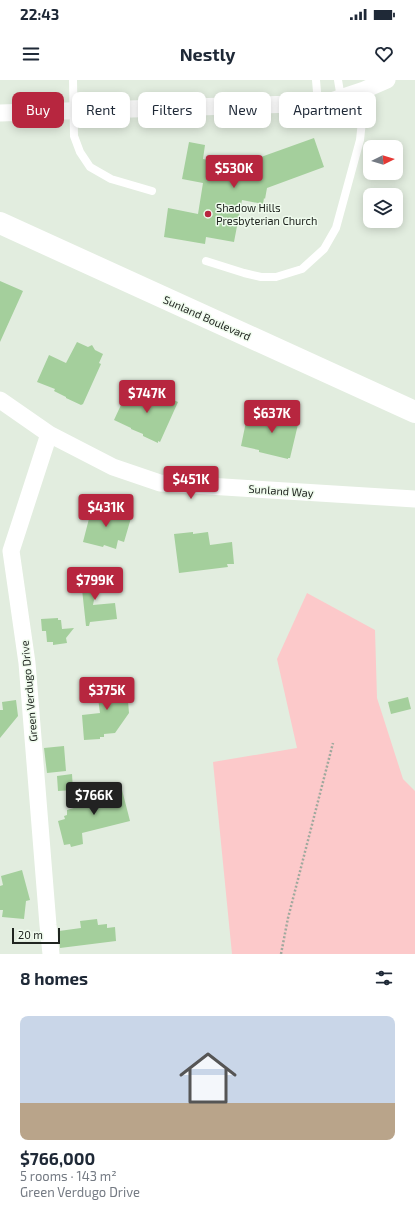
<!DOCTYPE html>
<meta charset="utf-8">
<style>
body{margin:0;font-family:"Exo 2",sans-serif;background:#f6f6f7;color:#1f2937;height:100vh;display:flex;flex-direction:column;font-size:15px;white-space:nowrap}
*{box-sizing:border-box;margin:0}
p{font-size:13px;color:#747a83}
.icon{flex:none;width:22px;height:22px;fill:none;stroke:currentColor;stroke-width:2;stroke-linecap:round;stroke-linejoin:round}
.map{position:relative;height:874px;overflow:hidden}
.details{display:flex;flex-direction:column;background:#fff;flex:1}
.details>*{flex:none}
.top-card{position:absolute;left:12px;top:12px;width:391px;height:36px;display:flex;gap:8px}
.needle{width:26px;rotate:85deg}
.tools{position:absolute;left:363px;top:60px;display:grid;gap:8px}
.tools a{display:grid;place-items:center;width:40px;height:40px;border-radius:8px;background:#fff;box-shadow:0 2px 10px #0003;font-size:20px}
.scale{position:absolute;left:12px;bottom:10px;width:48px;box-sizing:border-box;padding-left:4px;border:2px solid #202520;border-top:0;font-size:11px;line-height:14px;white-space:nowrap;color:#202520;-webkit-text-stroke:3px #effbed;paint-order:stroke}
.price{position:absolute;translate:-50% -34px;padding:0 9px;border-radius:4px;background:#b7263f;color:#fff;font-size:13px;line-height:26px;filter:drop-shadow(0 1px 2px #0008)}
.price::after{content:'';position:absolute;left:50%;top:24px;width:12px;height:9px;margin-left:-6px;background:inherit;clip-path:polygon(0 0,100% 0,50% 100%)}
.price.current{background:#222;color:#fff}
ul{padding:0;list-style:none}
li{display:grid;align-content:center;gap:8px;height:212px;padding:0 20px}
li span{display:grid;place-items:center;height:124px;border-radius:8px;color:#555}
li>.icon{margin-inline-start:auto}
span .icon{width:72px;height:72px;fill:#fffc;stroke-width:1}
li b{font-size:17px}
h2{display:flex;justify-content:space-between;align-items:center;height:48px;padding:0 20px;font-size:17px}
.chip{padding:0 14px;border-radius:8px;background:#fff;box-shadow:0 2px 10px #0003;font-size:14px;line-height:36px}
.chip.current{background:#b7263f;color:#fff}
.status{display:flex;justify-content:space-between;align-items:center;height:28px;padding:0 20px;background:#fff;direction:ltr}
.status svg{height:11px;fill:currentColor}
header{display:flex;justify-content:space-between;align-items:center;height:52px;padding:0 20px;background:#fff;font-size:18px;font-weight:700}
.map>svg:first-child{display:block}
.green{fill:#fcc9ca}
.building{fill:#a4cf9c}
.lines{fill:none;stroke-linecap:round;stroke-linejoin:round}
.path{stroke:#a0a99e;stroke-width:2.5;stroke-dasharray:2 2;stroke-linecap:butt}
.lane{stroke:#fff;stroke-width:8}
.street{stroke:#fff;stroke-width:17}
.primary{stroke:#fff;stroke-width:22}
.poi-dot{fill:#b7263f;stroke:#effbed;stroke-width:1.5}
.labels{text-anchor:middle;stroke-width:3;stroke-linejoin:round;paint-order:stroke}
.poi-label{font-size:11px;fill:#202520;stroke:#effbed;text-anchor:start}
.street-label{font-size:11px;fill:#202520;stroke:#effbed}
</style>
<div class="status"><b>22:43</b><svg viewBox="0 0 49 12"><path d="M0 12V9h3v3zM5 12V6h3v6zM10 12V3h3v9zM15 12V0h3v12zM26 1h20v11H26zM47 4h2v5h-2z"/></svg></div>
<header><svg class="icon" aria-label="menu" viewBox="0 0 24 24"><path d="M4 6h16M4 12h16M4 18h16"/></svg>Nestly<svg class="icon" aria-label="heart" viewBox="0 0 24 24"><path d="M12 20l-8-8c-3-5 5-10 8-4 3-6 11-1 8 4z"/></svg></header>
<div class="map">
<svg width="415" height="874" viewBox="0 0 415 874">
<rect width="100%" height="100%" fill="#e2eddf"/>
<path class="green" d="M 307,513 L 375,550 L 377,618 L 403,699 L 415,711 L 415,874 L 232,874 L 213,682 L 297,668 L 277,579 Z"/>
<path class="building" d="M 314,58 L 324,87 L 267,108 L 265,119 L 264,118 L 263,124 L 242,120 L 234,162 L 206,157 L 205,164 L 164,157 L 168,128 L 198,134 L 203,103 L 182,99 L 189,62 L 205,65 L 203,79 L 239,85 Z
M 0,201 L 23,211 L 0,262 Z
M 77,262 L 88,267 L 92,265 L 95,270 L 103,274 L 99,283 L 101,284 L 83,324 L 81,325 L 66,318 L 66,317 L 54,311 L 55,309 L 37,302 L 49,275 L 66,283 Z
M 149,309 L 178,322 L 160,362 L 158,361 L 158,363 L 143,356 L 143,354 L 131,349 L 131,348 L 114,340 L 126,314 L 143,321 Z
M 269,329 L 300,336 L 290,378 L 288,378 L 288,379 L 259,372 L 259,370 L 241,366 L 247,337 L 266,341 Z
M 92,427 L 131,438 L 124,462 L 118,460 L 116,469 L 104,465 L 103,467 L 83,462 Z
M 193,452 L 193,454 L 208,452 L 210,465 L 232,462 L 234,484 L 227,484 L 228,487 L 179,493 L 174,454 Z
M 83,491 L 99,494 L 93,525 L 115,523 L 117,539 L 90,542 L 89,546 L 86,546 L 81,500 Z
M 58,538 L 58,540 L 61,540 L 62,549 L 74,548 L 66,558 L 67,563 L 53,565 L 53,562 L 47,562 L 46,551 L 42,551 L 41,539 Z
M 123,600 L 125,622 L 128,621 L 129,633 L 115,653 L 104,654 L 104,657 L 100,657 L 100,659 L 84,660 L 82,635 L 100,633 L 96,603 Z
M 408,617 L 411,629 L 391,634 L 388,622 Z
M 16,620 L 18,636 L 0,658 L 0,630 L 3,630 L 2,622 Z
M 64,666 L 66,691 L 47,693 L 44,668 Z
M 72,694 L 73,710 L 58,711 L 57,696 Z
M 121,706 L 130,741 L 82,753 L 83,764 L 71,767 L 70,764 L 64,765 L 58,741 L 65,739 L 64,736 L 67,735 L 67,730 L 101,720 L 99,712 Z
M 22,790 L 30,820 L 26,821 L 24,839 L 2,837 L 3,830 L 0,830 L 0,806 L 3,805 L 1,796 Z
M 97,839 L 98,845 L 107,844 L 107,848 L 115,847 L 116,861 L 60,868 L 59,851 L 81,848 L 80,841 Z"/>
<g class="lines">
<path class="path" d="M 281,874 L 288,838 L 333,663"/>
<path class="lane" d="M 73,0 L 74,56 L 80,72 L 90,87 L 111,99 L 152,111
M 316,0 L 318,24
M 338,0 L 341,18
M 206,181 L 244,193 L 261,197 L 276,197 L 302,189 L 324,169 L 336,148 L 360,60 L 363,32 L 364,10"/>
<path class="street" d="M 0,33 L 325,23 L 364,10 L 387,0
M 0,320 L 49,354 L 113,387 L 160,403 L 415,419
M 49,354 L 11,471 L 27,583 L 48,845 L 51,874"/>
<path class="primary" d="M 0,143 L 415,332"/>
</g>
<circle class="poi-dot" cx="208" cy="134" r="4"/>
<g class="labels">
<g class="poi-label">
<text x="216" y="132">Shadow Hills<tspan x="216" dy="13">Presbyterian Church</tspan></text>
</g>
<g class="street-label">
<text transform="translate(207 238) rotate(24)" y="4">Sunland Boulevard</text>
<text transform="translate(281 411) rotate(4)" y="4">Sunland Way</text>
<text transform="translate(29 611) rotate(-95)" y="4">Green Verdugo Drive</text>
</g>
</g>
</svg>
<div class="tools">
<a><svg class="needle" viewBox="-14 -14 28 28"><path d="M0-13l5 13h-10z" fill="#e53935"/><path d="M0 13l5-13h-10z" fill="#747a83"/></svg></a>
<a><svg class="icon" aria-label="layers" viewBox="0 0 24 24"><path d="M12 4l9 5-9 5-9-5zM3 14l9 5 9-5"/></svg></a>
</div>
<div class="scale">20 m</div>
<b class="price" style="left:234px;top:109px">$530K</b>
<b class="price" style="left:147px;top:334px">$747K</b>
<b class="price" style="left:272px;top:354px">$637K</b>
<b class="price" style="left:191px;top:420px">$451K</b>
<b class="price" style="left:106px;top:448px">$431K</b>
<b class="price" style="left:95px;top:521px">$799K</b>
<b class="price" style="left:107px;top:631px">$375K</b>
<b class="price current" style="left:94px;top:736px">$766K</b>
<div class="top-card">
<a class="chip current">Buy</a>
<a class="chip">Rent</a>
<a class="chip">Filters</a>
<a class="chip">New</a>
<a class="chip">Apartment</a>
</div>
</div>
<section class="details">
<h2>8 homes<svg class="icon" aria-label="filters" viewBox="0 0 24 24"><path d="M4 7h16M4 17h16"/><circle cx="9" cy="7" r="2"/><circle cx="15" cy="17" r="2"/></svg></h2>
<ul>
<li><span style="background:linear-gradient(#c9d6e8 70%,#b9a48a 0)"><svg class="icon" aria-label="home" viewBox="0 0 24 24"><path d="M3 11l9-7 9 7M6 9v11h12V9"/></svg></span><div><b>$766,000</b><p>5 rooms · 143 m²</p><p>Green Verdugo Drive</p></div></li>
</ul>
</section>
